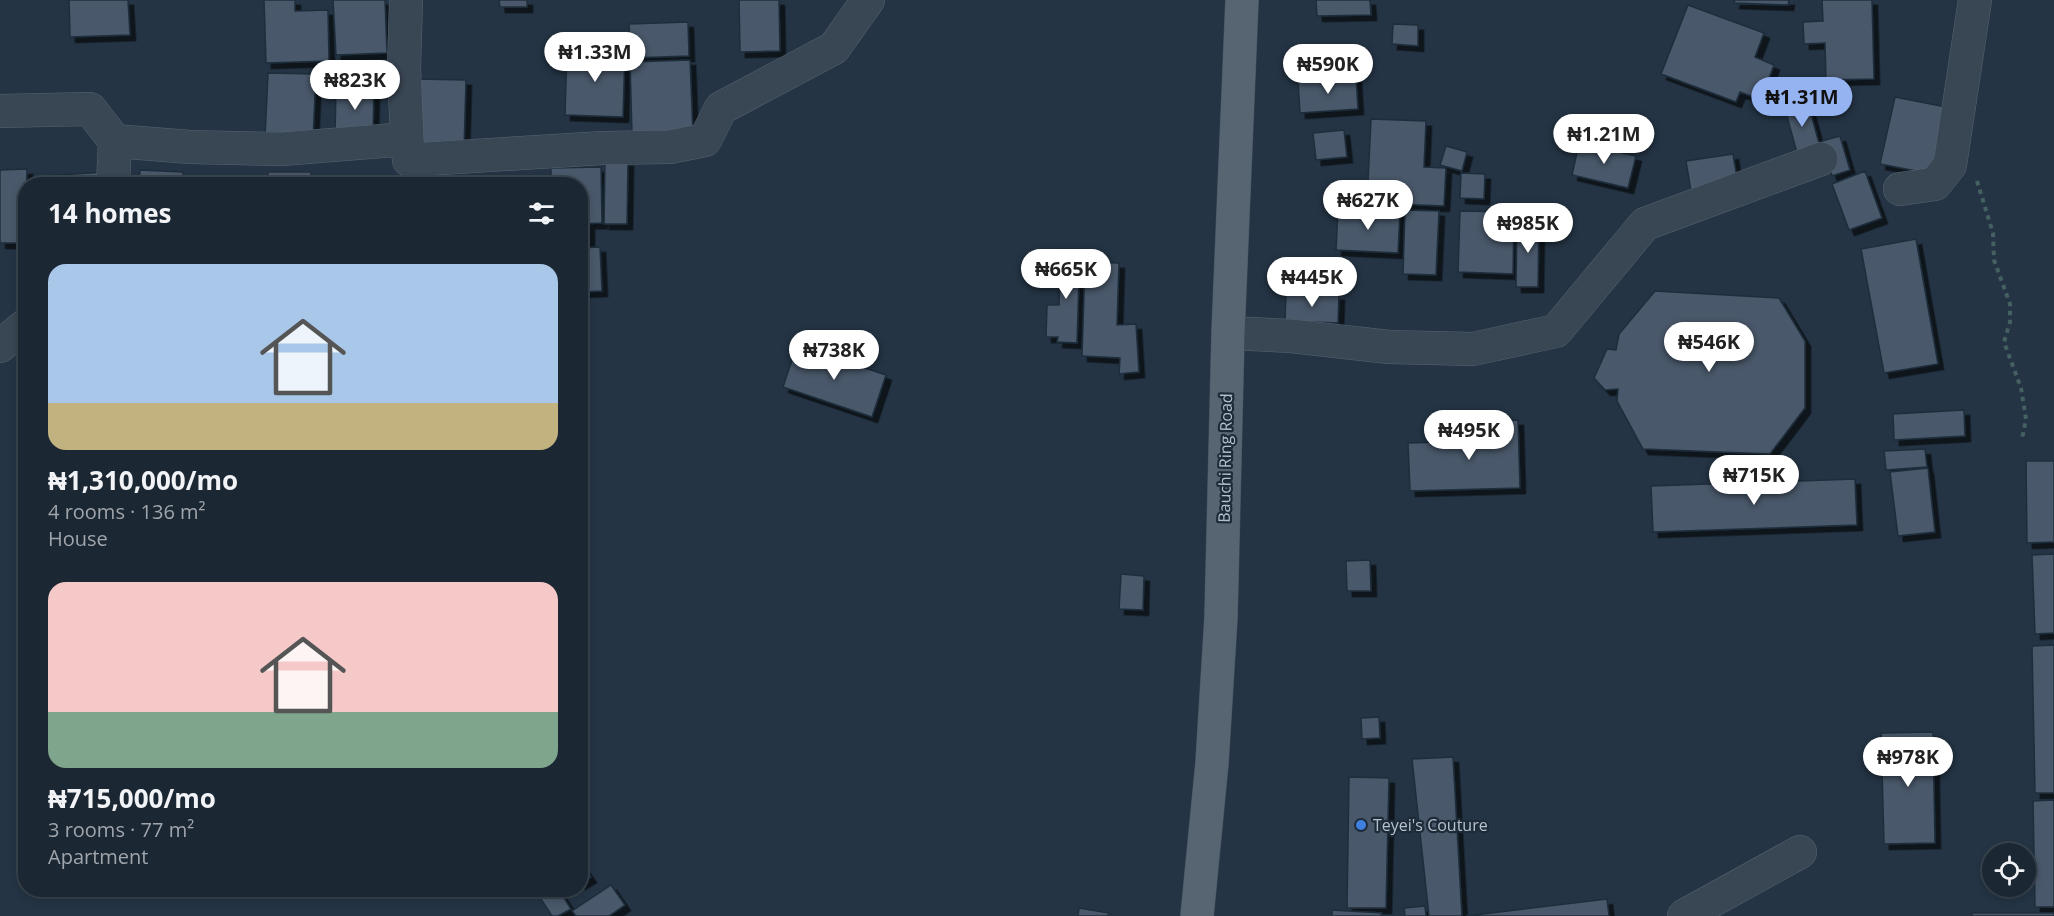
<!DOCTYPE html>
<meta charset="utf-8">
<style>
body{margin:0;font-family:"Open Sans",sans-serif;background:#242f3b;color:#f1f3f6;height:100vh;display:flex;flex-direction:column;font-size:22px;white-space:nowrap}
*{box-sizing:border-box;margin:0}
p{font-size:20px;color:#a0a5ac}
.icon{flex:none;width:33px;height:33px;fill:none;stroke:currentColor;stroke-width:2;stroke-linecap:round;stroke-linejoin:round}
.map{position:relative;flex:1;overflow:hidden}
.panel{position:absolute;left:18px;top:177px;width:570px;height:720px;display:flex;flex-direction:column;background:#1b2733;border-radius:24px;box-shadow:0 3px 9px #0003,0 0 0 2px #39444e}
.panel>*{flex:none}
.tools{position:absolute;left:1982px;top:843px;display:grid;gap:12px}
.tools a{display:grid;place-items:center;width:54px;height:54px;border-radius:50%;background:#1b2733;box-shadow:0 3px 9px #0003,0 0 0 2px #39444e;font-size:30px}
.price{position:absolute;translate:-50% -51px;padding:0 14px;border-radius:21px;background:#fff;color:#222;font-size:20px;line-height:39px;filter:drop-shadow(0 2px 3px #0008)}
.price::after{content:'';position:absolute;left:50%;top:36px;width:18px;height:14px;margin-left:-9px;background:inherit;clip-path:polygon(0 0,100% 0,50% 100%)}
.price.selected{background:#95b2f1;color:#111}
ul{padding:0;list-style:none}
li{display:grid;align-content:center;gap:12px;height:318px;padding:0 30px}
li span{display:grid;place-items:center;height:186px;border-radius:18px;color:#555}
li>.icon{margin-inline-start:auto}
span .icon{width:108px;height:108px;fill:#fffc;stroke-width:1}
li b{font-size:26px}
h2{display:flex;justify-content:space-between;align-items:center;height:72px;padding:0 30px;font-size:26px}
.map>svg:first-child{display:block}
.building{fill:#48586b;stroke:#1f2d3b;stroke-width:1.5;filter:url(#shadow)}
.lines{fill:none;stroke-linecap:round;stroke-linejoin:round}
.street-casing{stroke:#576471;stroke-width:34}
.primary-casing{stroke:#424f5d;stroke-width:34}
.path{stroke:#456061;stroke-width:4;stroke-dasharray:4.5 4.5;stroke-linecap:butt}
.street{stroke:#394653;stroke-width:33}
.primary{stroke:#576573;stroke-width:33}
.shop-dot{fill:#3f7fe0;stroke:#1d2b39;stroke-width:2}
.labels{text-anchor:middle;stroke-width:4.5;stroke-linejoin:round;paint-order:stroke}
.street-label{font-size:16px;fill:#b6c1cd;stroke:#1d2b39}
.poi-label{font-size:16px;fill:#b6c1cd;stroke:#1d2b39;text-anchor:start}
</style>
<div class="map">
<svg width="2054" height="916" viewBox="0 0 2054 916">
<defs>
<filter id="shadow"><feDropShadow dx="5.5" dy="5.5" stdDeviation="0" flood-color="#0009"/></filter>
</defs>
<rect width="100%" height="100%" fill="#243444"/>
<path class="building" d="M 69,0 L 128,0 L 130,35 L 70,37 Z
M 264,0 L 295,0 L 295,11 L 328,10 L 329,61 L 266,63 Z
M 333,0 L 385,0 L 387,53 L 336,55 Z
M 499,0 L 527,0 L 527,7 L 500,7 Z
M 739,0 L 779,0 L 780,51 L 740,52 Z
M 1316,0 L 1370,0 L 1371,15 L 1317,16 Z
M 1735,0 L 1789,0 L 1788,5 L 1734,3 Z
M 1822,0 L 1872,0 L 1874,79 L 1826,80 L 1825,43 L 1804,44 L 1803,22 L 1823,21 Z
M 1688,5 L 1764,33 L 1755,57 L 1774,65 L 1761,100 L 1740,92 L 1736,102 L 1661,74 Z
M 688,22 L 689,56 L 631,58 L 629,24 Z
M 1393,24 L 1418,25 L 1418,46 L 1392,44 Z
M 567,49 L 625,51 L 623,117 L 565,115 Z
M 690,60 L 693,133 L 632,135 L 630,62 Z
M 268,73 L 316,74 L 313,139 L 265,137 Z
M 1356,77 L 1358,109 L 1300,113 L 1298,81 Z
M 417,79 L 466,80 L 464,150 L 415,149 Z
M 336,86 L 374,86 L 373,137 L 335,136 Z
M 1895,97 L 1951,108 L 1937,175 L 1880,164 Z
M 1808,103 L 1820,147 L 1797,153 L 1785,109 Z
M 1371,119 L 1426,121 L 1424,167 L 1446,168 L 1444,206 L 1367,203 Z
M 1344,130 L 1347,157 L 1316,160 L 1313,133 Z
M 1840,136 L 1850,170 L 1832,176 L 1822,141 Z
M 1579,143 L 1636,156 L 1628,188 L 1572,175 Z
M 1446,146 L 1467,152 L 1462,171 L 1440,165 Z
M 1733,154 L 1738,184 L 1691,191 L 1686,161 Z
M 605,161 L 628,161 L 627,224 L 604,224 Z
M 601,167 L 602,223 L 580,224 L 580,184 L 551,184 L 551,168 Z
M 27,169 L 26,243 L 0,243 L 0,170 Z
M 140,170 L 183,172 L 183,179 L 202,179 L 201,184 L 139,184 Z
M 1865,171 L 1882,218 L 1849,230 L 1832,184 Z
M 107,172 L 108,184 L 42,184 L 41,176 Z
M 268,172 L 311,172 L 311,184 L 268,184 Z
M 1461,173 L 1485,174 L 1484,199 L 1460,198 Z
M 1338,208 L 1400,211 L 1398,253 L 1336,250 Z
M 1405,210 L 1439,211 L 1436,275 L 1403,274 Z
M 1460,211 L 1514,212 L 1513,274 L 1458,272 Z
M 1517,221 L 1539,221 L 1538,287 L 1516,287 Z
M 589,224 L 589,245 L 580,245 L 580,225 Z
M 1916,239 L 1938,364 L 1884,373 L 1861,249 Z
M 600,247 L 602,291 L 580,292 L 580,248 Z
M 1061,249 L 1080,249 L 1077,343 L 1057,342 L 1058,337 L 1046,337 L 1047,305 L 1059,305 Z
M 1085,262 L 1119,263 L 1117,325 L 1136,324 L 1139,372 L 1119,374 L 1120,358 L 1082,356 Z
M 1655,291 L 1779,298 L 1805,341 L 1805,408 L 1770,454 L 1643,449 L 1617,401 L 1618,389 L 1605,390 L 1594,378 L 1607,349 L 1616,350 L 1619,334 Z
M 1286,293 L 1339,295 L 1338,323 L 1285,321 Z
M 797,345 L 886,375 L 872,417 L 783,387 Z
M 1964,410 L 1965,436 L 1894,440 L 1893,414 Z
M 1518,420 L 1520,488 L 1410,491 L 1408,443 L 1476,441 L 1475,421 Z
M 1925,449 L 1927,467 L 1886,470 L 1884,451 Z
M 2026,461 L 2054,461 L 2054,542 L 2027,543 Z
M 1928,468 L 1935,532 L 1898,536 L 1890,472 Z
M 1855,479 L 1857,525 L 1653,532 L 1651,486 Z
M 2054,554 L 2054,633 L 2035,634 L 2032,555 Z
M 1370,560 L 1371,591 L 1347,591 L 1346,561 Z
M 1121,574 L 1144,576 L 1143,610 L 1119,609 Z
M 2054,645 L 2054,793 L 2035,793 L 2032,646 Z
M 1379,717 L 1380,738 L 1362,739 L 1361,718 Z
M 1933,732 L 1935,843 L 1884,844 L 1881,733 Z
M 1453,757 L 1462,916 L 1429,916 L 1412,759 Z
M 1349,777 L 1389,778 L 1386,908 L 1347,908 Z
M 2054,800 L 2054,907 L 2035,907 L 2033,801 Z
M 580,862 L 591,877 L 580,884 Z
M 611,885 L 625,905 L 609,916 L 576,916 L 572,911 Z
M 535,890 L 559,890 L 571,909 L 558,916 L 552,916 Z
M 1607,899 L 1609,916 L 1466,916 Z
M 1425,906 L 1426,916 L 1405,916 L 1404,908 Z
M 1079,908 L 1109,913 L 1108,916 L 1078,916 Z
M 1332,910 L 1382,913 L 1381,916 L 1332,916 Z
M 1972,913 L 2054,913 L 2054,916 L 1972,916 Z"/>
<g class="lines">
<defs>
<path id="street" d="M 0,111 L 90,109 L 115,141 L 113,184
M 407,139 L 409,160 L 603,148 L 670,147 L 705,140 L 721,108 L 834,48 L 868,0
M 115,141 L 190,147 L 282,149 L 407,139 L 404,67 L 406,0
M 1900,189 L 1935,184 L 1950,165 L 1975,0
M 1228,333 L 1291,336 L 1389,347 L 1473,349 L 1556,331 L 1645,224 L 1821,159
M 0,346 L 26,325
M 1684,916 L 1800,852"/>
<path id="primary" d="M 1197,916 L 1212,763 L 1221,617 L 1228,333 L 1242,0"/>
</defs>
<use href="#street" class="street-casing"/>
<use href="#primary" class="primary-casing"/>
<path class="path" d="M 1977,181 L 1993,233 L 1994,260 L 2010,304 L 2010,322 L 2004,342 L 2021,388 L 2026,419 L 2022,439"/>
<use href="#street" class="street"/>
<use href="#primary" class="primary"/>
</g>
<circle class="shop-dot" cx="1361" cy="825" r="6"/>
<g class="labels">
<g class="street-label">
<text transform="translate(1225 458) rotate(-89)" y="6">Bauchi Ring Road</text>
</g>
<g class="poi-label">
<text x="1373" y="831">Teyei's Couture</text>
</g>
</g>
</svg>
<div class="tools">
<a><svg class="icon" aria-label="locate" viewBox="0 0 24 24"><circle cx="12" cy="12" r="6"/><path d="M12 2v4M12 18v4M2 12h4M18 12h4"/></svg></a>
</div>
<b class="price" style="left:595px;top:83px">₦1.33M</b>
<b class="price" style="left:1328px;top:95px">₦590K</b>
<b class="price" style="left:355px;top:111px">₦823K</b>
<b class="price selected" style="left:1802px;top:128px">₦1.31M</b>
<b class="price" style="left:1604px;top:165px">₦1.21M</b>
<b class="price" style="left:1368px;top:231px">₦627K</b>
<b class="price" style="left:1528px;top:254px">₦985K</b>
<b class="price" style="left:1066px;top:300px">₦665K</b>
<b class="price" style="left:1312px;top:308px">₦445K</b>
<b class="price" style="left:1709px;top:373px">₦546K</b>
<b class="price" style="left:834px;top:381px">₦738K</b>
<b class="price" style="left:1469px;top:461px">₦495K</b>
<b class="price" style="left:1754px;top:506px">₦715K</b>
<b class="price" style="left:1908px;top:788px">₦978K</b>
<section class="panel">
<h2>14 homes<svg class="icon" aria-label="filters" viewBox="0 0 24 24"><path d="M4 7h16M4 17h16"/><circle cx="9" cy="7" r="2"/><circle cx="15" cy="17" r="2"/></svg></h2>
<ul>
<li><span style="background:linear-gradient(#a9c7e8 75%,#c2b280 0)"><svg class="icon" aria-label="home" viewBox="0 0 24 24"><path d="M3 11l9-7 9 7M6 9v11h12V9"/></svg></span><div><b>₦1,310,000/mo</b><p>4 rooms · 136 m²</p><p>House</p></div></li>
<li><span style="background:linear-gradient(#f6c9c9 70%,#7fa58c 0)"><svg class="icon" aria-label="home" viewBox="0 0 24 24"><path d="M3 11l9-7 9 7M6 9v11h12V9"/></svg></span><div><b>₦715,000/mo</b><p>3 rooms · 77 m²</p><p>Apartment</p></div></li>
</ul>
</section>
</div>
